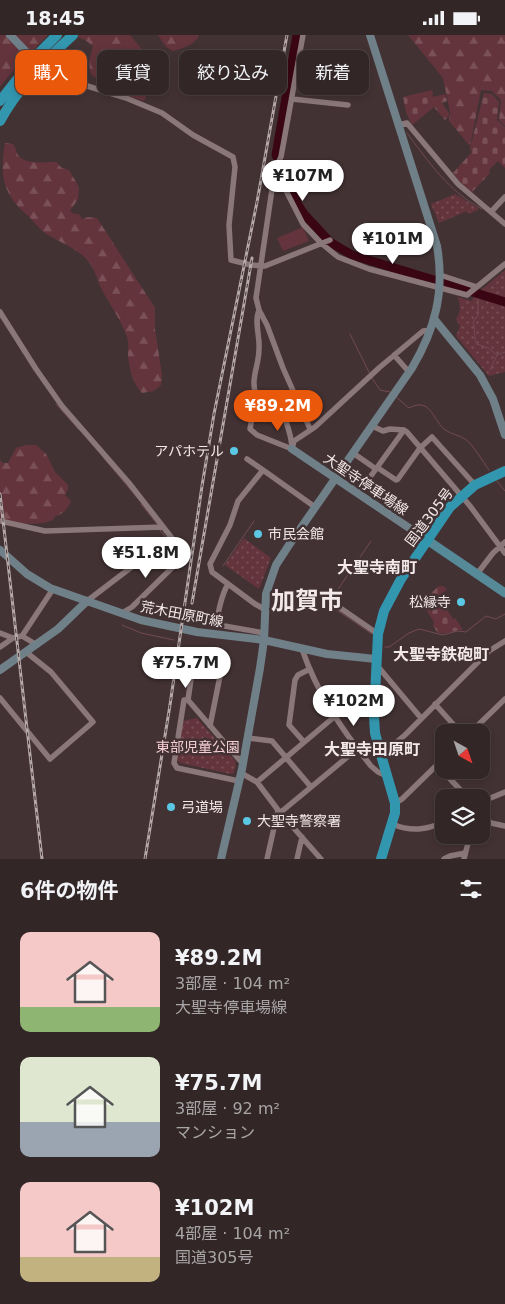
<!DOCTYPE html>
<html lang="ja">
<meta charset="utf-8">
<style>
body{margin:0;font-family:"DejaVu Sans","Noto Sans JP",sans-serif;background:#3a2e2f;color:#f1f3f6;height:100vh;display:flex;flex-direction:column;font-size:19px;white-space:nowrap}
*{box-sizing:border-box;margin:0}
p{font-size:16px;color:#a8a5a7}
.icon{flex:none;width:28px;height:28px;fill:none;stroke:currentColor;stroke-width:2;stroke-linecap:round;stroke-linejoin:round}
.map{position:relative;height:824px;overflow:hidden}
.panel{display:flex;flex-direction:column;background:#322627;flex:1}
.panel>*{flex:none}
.banner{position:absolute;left:15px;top:15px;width:475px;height:45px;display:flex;gap:10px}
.needle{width:32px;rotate:140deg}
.tools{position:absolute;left:435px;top:689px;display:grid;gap:10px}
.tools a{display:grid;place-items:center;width:55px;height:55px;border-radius:10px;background:#322627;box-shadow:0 2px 8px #0003,0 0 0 1px #4d4344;font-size:25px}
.price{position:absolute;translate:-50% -42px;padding:0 11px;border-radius:18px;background:#fff;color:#222;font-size:16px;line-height:32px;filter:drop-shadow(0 1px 2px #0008)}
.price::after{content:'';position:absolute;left:50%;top:30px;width:15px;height:11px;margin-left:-8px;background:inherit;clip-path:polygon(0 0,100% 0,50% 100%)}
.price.on{background:#ea580c;color:#fff}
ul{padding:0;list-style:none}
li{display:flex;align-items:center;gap:15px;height:125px;padding:0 20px}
li span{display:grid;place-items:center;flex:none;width:140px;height:100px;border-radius:10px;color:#555}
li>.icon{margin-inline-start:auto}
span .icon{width:60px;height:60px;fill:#fffc;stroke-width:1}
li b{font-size:21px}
h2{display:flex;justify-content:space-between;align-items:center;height:60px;padding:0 20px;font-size:21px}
.pill{padding:0 18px;border-radius:10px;background:#322627;box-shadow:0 2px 8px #0003,0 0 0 1px #4d4344;font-size:18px;line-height:45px}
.pill.on{background:#ea580c;color:#fff}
.status{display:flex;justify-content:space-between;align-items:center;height:35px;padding:0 25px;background:#322627;direction:ltr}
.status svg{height:14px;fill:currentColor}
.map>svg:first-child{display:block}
.grass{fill:url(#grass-dots)}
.forest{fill:url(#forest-firs)}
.cemetery{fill:url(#cemetery-stones)}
.pitch{fill:#64343c}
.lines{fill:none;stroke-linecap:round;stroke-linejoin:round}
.stream{stroke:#724a54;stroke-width:1}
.river{stroke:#3a0614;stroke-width:9}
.street{stroke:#8a7779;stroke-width:5.5}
.secondary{stroke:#708089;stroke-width:8}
.primary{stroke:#568a99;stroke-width:9}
.highway{stroke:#3396af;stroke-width:10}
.rail-casing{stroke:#b5a8a9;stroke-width:3}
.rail{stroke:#433234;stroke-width:1;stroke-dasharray:4;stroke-linecap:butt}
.poi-dot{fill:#5ac8e5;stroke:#433234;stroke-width:2}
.labels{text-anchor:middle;stroke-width:5;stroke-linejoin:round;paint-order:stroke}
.poi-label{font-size:14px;fill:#f4e9ea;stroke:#433234;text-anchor:start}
.street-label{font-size:14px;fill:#f4e9ea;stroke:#433234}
.park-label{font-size:14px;fill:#f6cfd4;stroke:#433234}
.quarter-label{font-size:16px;font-weight:bold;fill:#f4e9ea;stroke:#433234}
.town-label{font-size:24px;font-weight:bold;fill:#f4e9ea;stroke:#433234}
</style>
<div class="status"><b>18:45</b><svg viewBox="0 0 49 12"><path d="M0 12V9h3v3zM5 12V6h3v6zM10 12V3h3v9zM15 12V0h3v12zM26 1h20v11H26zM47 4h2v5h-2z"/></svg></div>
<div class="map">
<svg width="505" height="824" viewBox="0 0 505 824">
<defs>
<pattern id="grass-dots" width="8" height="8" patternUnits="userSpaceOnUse" patternTransform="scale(1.25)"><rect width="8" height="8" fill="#64343c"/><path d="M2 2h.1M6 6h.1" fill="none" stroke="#7b5158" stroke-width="1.8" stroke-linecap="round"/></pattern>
<pattern id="forest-firs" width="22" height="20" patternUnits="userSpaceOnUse" patternTransform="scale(1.25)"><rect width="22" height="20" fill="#64343c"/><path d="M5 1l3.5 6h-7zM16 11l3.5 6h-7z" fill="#7b5158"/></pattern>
<pattern id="cemetery-stones" width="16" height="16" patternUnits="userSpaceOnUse" patternTransform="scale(1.25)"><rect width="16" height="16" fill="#64343c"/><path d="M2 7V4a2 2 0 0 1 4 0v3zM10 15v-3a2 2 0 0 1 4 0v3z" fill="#7b5158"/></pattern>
</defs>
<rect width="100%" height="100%" fill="#433234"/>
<path class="grass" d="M 455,159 L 479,174 L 469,179 L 467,176 L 439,188 L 431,169 Z
M 505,235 L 505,337 L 489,341 L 456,301 L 460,291 L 456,284 C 461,278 461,268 457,262 L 472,266 L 475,260 Z
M 244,503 L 271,523 L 259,554 L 225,530 Z
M 197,683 L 235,726 L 236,731 L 233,739 L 231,739 L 180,728 L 177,725 L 183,686 Z"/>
<path class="forest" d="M 0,0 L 48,0 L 10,39 L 0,52 Z
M 73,0 L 130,0 C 135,7 141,12 146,19 C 155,33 151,52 144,66 L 114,56 L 105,46 L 94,42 L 90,37 L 89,26 L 93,11 L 85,5 Z
M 158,0 L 199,0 C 195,10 183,13 173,16 L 166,12 Z
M 408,0 L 505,0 L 505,91 L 499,85 L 501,65 L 492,56 L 481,55 L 470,111 L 449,86 L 450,77 L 443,43 Z
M 5,108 L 13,109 C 16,113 16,116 18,120 C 24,130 46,127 56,127 L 62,133 L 69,135 L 79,152 L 78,164 L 70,176 L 74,179 L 79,179 L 82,184 L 88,182 L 97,183 L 155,273 L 155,294 L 162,340 L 161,350 L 154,356 L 142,358 C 133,349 129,334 128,320 C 128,314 129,307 127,302 C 121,285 110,270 102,255 C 98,247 96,238 91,230 C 81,214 60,208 45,198 C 38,193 33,185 26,179 C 2,158 0,139 5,108 Z
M 26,410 L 36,410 L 46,419 L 55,437 L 68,450 L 68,454 L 65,460 L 71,466 C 68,473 63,480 55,481 L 53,485 C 36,492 17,488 0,484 L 0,425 L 3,428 L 8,428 L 16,413 Z"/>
<path class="cemetery" d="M 432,55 L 433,62 L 445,59 L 447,66 L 442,68 L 449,78 L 449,81 L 445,85 L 434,72 L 412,90 L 406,77 L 403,62 Z
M 484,58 L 492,59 L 499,67 L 497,85 L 505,92 L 505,133 L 498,126 L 489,135 L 490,138 L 472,157 L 460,147 L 453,138 L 472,117 L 470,113 Z
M 439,551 L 443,551 L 447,554 L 443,558 L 447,566 L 444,570 L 453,584 L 455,583 L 463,595 C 454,595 446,600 438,598 L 433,591 L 434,587 L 421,567 Z"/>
<path class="pitch" d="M 303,192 L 309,206 L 283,216 L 277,203 Z"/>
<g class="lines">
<path class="stream" d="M 407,98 C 428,126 450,158 482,174
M 478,258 L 478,280 L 473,287 C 476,294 473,303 477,309 L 488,313 L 497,320 L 490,335
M 350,299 L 370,339
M 497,320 L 505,317
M 372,343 L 380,355 L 390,357
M 395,361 L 409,373 C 430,362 432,383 444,394 C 450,399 459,400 465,404 C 473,409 483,427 489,435
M 56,369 L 79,395
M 103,422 L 139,465
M 497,446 L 505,456
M 141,469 L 157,489
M 160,495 L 167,504
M 371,506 L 328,569 L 372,599
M 169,507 L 178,519
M 223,531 L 254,486
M 122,590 L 141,598 L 174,605
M 385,612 L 389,612 L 409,598 L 419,594 L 443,600 L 457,596 L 466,597 L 486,581 L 496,584 L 505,579"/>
<path class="river" d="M 297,0 L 276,120 L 283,133 L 298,170 L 304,179 L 330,207 L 352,220 L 505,267"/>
<path class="street" d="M 303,0 L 281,122 L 275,134 L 256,263 L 259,275 L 267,290 L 283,333 L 310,394
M 41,32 L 55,41 L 126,63 L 162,78 L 193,100 L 233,122 L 235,132 L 229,190 L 231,225 L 251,230 L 265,231 L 330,205
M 292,64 L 348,70
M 398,90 L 407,88 L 458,149 L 505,189
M 275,134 L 303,189 L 321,208 L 338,222 L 369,234 L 467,260 L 505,229
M 491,177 L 505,162
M 440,240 L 477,252
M 0,277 L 36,334 L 62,371 L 129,448 L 182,516 L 181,524 L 132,572 L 122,578
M 394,320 L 409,337
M 260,359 C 264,360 269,360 272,361 C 282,368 292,402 292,414 L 257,400 L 250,394 L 255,365 L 256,360 Z
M 256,360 C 250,344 259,331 259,314 C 260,301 254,287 259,275
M 404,395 L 407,397 L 470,471 L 505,518
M 292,414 L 294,406 L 315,392 L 380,332 L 423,296 L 431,295
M 353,418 L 376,434
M 247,424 L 263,435
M 378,433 L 396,445 L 398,444 L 420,413 L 432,402 L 475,450
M 358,459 L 404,395 L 390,394 L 383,396 L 372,391
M 0,486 L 45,496 L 163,492
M 477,539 L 493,518 L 505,507
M 228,549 C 223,557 215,583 219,590 L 264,598
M 87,566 L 171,502
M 333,568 L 378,599
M 264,574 L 255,569 L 212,537 L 210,529 L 230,490 L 238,466 L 263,435 L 315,472
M 0,598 L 13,603
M 22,601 L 53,554
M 0,612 L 13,603 L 22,601 L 37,610
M 302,614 C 317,658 342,695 371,731 L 378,737 L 387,741
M 376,633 L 380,634 L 421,683
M 0,663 L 50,724 L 93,687 L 51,637 L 26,617
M 188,665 L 195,616 L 224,621 L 210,691
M 435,669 L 461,698
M 470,698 L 505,664
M 248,703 L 272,706 L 311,752
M 304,707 L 289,690 L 295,645 L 298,640 L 310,634
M 381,720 L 405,700 L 489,616 L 505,606
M 437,730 L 467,762
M 241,738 L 257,747 L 278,775 L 321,824
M 239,746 L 177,733 L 174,728 L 184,665 L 188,665 L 243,729
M 257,747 L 334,682
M 481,767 L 505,757
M 395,768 L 402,764 L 444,723
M 281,777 L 357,714
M 481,779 L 491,788 L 505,791
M 392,789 C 411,797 426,795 444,787
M 267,824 L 278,775
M 297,824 L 302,802
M 444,824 L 450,821 L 465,818
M 464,824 L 470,800"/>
<path class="secondary" d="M 10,0 L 36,27
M 435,285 L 480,340 L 493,364 L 505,400
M 292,414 L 427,505
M 0,515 L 27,539 L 50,553 L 141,585 L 197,597 L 264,605 L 327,619 L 376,624
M 0,635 L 58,594 L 87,566
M 221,824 L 242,734 L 260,633 L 264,605 L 266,559 L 276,530 L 289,510 L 412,333 C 435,294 445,257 437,211 L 370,0"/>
<path class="primary" d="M 427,505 L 505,558"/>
<path class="highway" d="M 0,66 L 33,24 L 57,0
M 0,86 C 18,53 45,25 73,0
M 381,824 L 395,778 L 395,768 L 381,720 L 375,698 L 374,681 L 378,599 L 384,576 L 401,544 L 450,472 L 475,450 L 505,436"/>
<defs>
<path id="rail" d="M 0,459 L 42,824
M 192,568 L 252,223
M 145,824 L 170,670 L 202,451 L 214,379 L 257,167 L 287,0"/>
</defs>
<use href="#rail" class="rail-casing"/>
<use href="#rail" class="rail"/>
</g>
<g class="poi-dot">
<circle cx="234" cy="416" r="5"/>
<circle cx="258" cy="499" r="5"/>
<circle cx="461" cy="567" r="5"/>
<circle cx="171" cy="772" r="5"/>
<circle cx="247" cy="786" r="5"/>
</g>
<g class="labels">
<g class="poi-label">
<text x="224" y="421" text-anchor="end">アパホテル</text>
<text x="268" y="504">市民会館</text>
<text x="451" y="572" text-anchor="end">松縁寺</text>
<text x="181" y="777">弓道場</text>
<text x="257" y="791">大聖寺警察署</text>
</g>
<g class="street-label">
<text transform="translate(366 449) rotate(34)" y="5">大聖寺停車場線</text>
<text transform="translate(429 482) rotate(-53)" y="5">国道305号</text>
<text transform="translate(182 579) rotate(11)" y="5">荒木田原町線</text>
</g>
<g class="park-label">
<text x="198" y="717">東部児童公園</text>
</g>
<g class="quarter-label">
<text x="377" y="538">大聖寺南町</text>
<text x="441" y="625">大聖寺鉄砲町</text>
<text x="372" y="720">大聖寺田原町</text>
</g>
<g class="town-label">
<text x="307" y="574">加賀市</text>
</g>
</g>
</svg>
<div class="tools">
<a><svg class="needle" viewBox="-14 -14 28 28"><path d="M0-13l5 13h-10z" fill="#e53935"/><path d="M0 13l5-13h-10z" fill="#a8a5a7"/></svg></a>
<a><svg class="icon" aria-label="layers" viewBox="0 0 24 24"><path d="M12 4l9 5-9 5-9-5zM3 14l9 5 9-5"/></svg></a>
</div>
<b class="price" style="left:303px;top:167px">¥107M</b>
<b class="price" style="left:393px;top:230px">¥101M</b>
<b class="price on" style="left:278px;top:397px">¥89.2M</b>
<b class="price" style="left:146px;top:544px">¥51.8M</b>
<b class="price" style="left:186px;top:654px">¥75.7M</b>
<b class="price" style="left:354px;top:692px">¥102M</b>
<div class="banner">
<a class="pill on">購入</a>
<a class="pill">賃貸</a>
<a class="pill">絞り込み</a>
<a class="pill">新着</a>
</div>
</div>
<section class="panel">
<h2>6件の物件<svg class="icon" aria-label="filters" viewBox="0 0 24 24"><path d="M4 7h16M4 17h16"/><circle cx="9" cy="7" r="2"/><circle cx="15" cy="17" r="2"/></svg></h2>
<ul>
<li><span style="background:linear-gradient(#f6c9c9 75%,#8fb573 0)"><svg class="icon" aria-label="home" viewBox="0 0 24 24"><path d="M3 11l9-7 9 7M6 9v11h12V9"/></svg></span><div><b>¥89.2M</b><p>3部屋 · 104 m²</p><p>大聖寺停車場線</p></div></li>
<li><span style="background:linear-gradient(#dfe7d0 65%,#9aa5b1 0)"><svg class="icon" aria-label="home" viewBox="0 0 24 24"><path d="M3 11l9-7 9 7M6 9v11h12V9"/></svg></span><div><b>¥75.7M</b><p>3部屋 · 92 m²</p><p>マンション</p></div></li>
<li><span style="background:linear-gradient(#f6c9c9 75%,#c2b280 0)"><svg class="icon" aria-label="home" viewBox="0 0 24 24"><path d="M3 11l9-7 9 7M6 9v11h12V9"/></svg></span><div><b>¥102M</b><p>4部屋 · 104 m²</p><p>国道305号</p></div></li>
</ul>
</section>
